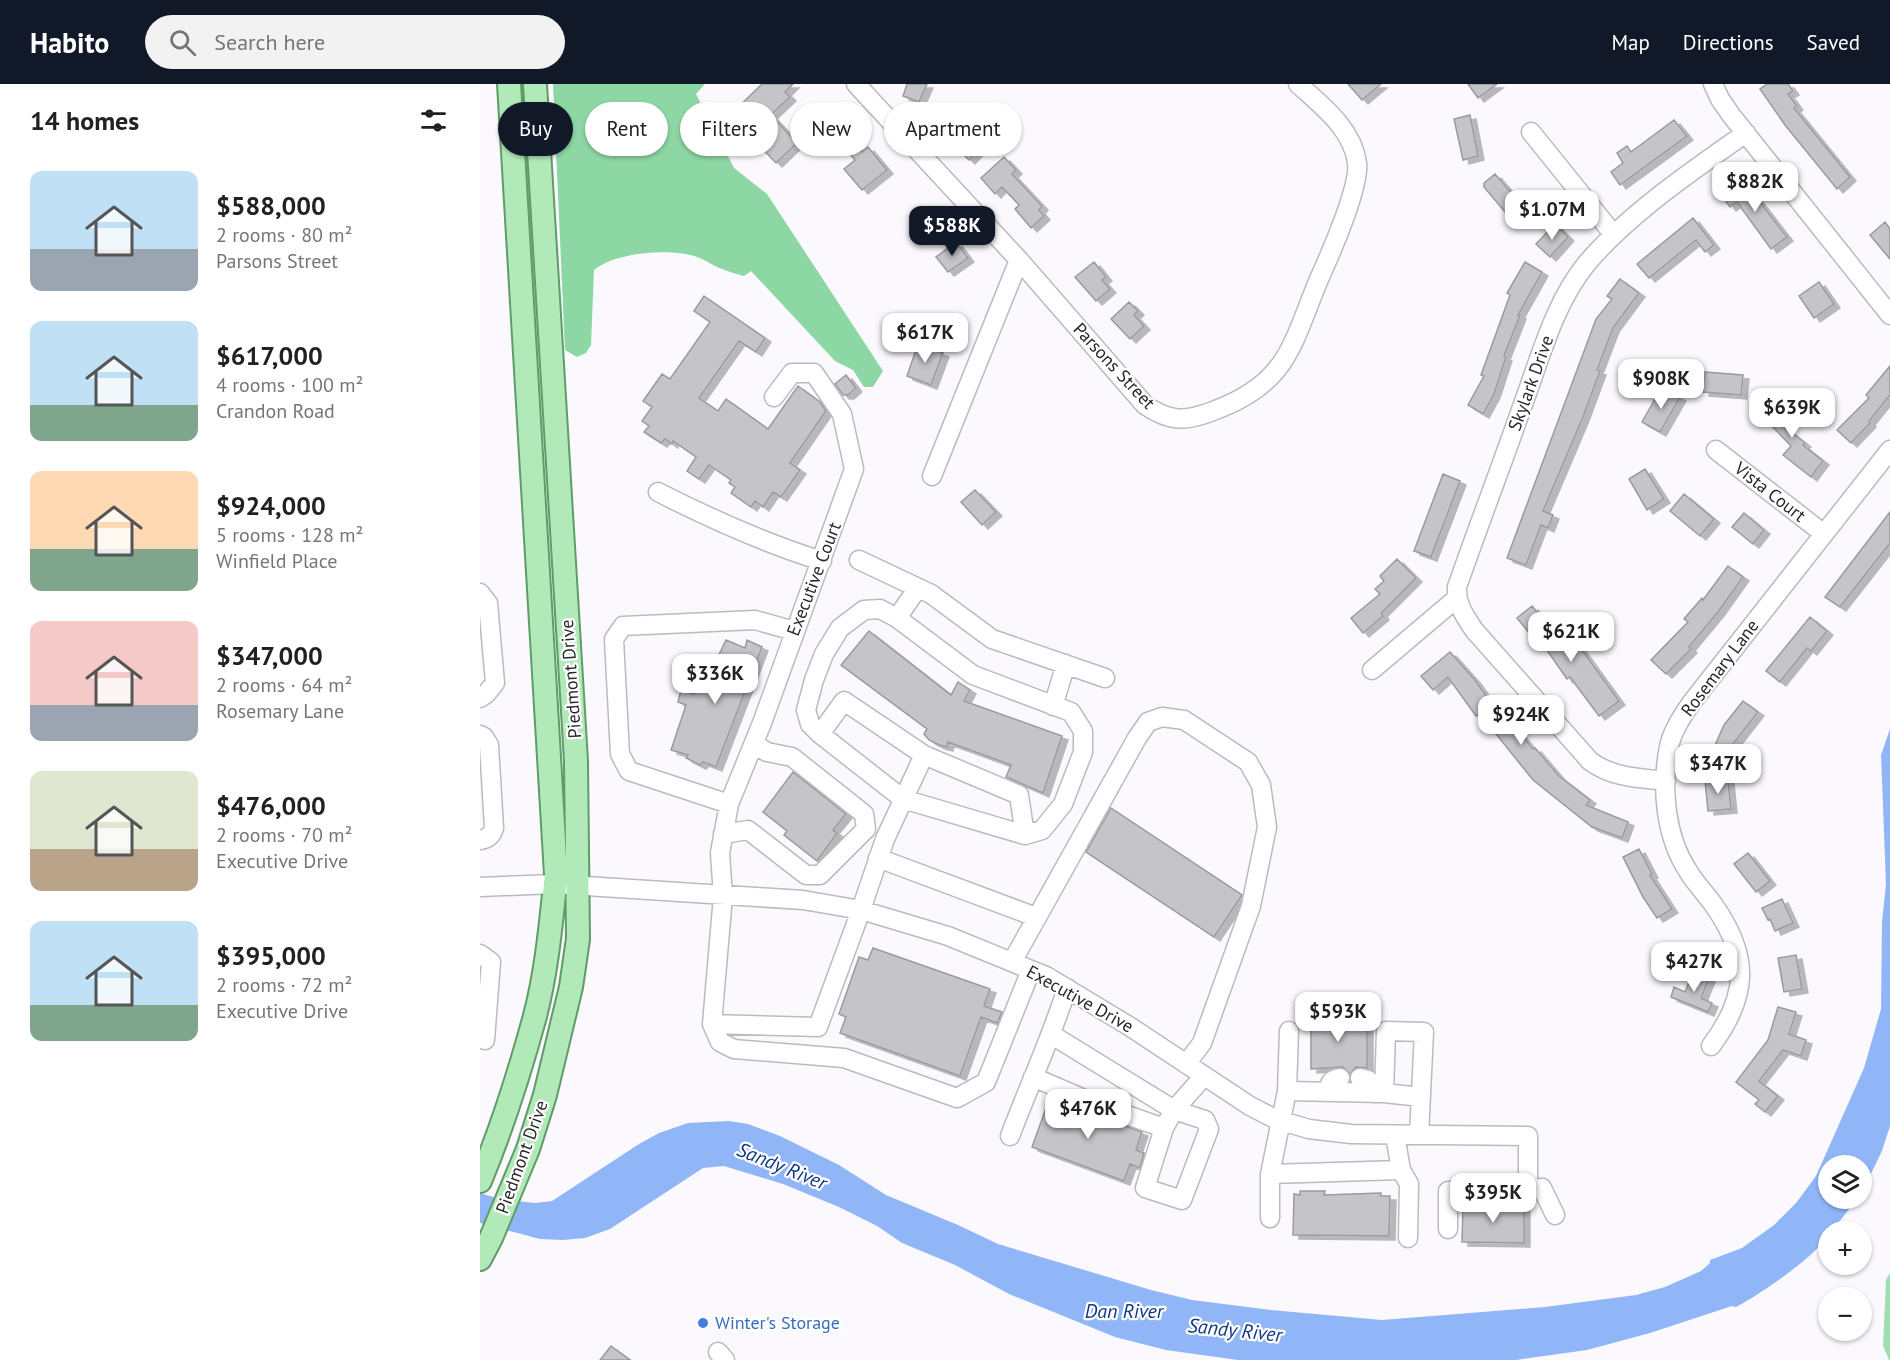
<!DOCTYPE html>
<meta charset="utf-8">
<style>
body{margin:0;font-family:"PT Sans",sans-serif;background:#f2f2f2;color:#202124;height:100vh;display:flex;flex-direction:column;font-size:22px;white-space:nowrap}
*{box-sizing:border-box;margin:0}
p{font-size:20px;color:#757577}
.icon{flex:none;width:33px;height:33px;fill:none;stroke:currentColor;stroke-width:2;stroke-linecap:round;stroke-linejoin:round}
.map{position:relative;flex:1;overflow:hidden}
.drawer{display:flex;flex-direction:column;background:#fff;width:480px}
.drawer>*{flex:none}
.guide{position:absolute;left:18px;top:18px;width:570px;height:54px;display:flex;gap:12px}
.tools{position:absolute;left:1338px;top:1071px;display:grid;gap:12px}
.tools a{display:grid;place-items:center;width:54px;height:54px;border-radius:50%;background:#fff;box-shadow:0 2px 4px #0004;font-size:30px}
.price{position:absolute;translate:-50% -51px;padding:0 14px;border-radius:12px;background:#fff;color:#222;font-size:20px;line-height:39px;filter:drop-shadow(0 2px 3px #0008)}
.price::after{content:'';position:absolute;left:50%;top:36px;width:18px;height:14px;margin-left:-9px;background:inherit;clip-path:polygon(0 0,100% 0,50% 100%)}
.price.on{background:#111827;color:#fff}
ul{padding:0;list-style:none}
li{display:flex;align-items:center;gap:18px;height:150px;padding:0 30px}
li span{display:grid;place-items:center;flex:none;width:168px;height:120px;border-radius:12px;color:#555}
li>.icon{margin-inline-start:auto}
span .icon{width:72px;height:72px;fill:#fffc;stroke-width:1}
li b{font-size:26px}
h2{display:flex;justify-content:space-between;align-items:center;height:72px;padding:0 30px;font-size:26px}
.tag{padding:0 21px;border-radius:27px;background:#fff;box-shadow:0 2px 4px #0004;font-size:21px;line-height:54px}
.tag.on{background:#111827;color:#fff}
header{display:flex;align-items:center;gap:36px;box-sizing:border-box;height:84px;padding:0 30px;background:#111827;color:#fff}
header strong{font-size:28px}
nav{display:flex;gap:33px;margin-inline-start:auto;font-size:21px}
.search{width:420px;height:54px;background:#f2f2f2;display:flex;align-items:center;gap:15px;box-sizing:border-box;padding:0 21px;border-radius:33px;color:#757577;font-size:22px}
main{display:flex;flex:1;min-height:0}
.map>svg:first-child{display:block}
.green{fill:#a0ddb2}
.forest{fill:#8dd7a4}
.water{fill:#91b6f8}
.building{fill:#c4c4c9;stroke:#9a9a9f;stroke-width:1.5;filter:url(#shadow)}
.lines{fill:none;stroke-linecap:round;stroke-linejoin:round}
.minor-casing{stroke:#bcbabe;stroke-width:21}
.major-casing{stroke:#5f9c68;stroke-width:26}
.minor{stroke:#fff;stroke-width:18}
.major{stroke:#b1e9b9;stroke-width:22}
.shop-dot{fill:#3f7fe0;stroke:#fff;stroke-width:2}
.labels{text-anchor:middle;stroke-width:4.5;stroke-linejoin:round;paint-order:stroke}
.street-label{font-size:18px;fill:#272628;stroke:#fff}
.shop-label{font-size:18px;fill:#366cbe;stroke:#fff;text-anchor:start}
.water-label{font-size:20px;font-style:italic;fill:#123883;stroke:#fff}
</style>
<header>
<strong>Habito</strong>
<div class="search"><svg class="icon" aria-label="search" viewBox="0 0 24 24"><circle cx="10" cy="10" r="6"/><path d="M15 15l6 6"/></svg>Search here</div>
<nav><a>Map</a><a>Directions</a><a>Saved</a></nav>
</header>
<main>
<section class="drawer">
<h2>14 homes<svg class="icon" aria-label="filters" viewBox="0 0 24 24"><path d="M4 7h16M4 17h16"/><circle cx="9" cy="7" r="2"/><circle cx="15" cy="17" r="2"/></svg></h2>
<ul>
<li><span style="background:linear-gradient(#bfe0f5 65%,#9aa5b1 0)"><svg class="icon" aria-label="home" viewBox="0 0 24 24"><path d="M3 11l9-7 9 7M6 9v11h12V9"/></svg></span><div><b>$588,000</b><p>2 rooms · 80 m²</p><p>Parsons Street</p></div></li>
<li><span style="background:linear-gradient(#bfe0f5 70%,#7fa58c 0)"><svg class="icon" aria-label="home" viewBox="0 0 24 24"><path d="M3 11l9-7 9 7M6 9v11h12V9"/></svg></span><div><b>$617,000</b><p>4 rooms · 100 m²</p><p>Crandon Road</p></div></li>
<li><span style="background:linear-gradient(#ffd9b3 65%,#7fa58c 0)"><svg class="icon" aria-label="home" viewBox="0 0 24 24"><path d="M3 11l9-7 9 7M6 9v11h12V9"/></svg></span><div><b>$924,000</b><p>5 rooms · 128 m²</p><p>Winfield Place</p></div></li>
<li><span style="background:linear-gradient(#f6c9c9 70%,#9aa5b1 0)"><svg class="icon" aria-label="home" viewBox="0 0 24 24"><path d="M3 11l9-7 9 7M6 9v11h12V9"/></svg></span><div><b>$347,000</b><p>2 rooms · 64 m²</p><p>Rosemary Lane</p></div></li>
<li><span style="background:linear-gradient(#dfe7d0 65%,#b9a48a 0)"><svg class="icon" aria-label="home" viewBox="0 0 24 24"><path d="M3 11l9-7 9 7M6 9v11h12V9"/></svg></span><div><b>$476,000</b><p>2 rooms · 70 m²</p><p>Executive Drive</p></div></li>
<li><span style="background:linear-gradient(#bfe0f5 70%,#7fa58c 0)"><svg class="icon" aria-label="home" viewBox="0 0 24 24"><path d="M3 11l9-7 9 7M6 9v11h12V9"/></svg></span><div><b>$395,000</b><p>2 rooms · 72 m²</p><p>Executive Drive</p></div></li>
</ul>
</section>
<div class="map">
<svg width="1410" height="1276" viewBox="0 0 1410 1276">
<defs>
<filter id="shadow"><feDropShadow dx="6" dy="4" stdDeviation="0" flood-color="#0004"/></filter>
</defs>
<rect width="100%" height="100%" fill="#fbf9fe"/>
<path class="green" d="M 1410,1189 L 1410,1276 L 1409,1276 L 1403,1262 L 1406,1196 Z"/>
<path class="forest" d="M 73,0 L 225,0 L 216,10 L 254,84 L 287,110 L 403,287 L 393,303 L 384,303 L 373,286 L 355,277 L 271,187 L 264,192 C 257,190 249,188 242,185 C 233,182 226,176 217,173 C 191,164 135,168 114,186 L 111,261 L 106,269 L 97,273 L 85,266 Z"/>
<path class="water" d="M 1410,645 L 1410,1042 L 1402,1067 L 1382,1108 L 1382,1082 L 1348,1082 L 1348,1114 L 1377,1115 L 1352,1147 L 1348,1148 C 1348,1165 1273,1215 1256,1223 L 1252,1222 L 1170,1249 L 1107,1266 L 1036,1276 L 758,1276 L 686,1266 L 635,1253 L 529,1210 L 475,1181 L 422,1159 L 397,1142 L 359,1123 L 303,1100 L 244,1082 L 223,1084 L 130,1145 L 105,1154 L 83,1156 L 60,1155 L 0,1139 L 0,1109 L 20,1115 L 55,1119 L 72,1117 L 159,1060 L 179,1049 L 208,1039 L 249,1037 L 268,1040 L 300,1052 L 359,1081 L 406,1111 L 478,1141 L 518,1160 L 671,1206 L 712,1216 L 791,1226 L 902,1236 L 1065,1223 L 1156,1211 L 1185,1203 L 1221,1187 L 1230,1179 L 1230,1176 L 1262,1164 L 1294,1141 L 1316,1119 L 1336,1092 L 1384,984 L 1401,925 L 1402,838 L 1406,800 L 1401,671 Z"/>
<path class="building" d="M 282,0 L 313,0 L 305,8 L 310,13 L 291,31 L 317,59 L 296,79 L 250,31 Z
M 427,0 L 447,0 L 439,18 L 423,12 Z
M 868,0 L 901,0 L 882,16 Z
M 988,0 L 1017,0 L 998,14 Z
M 1287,0 L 1308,0 L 1313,7 L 1308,10 L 1317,22 L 1314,24 L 1370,93 L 1357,105 L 1305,41 L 1280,5 Z
M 990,31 L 998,72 L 983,76 L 974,35 Z
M 1194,36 L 1207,52 L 1140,101 L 1131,88 L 1143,79 L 1137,69 L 1147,62 L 1151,68 Z
M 485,42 L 504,60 L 489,76 L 470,58 Z
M 378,62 L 382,68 L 388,63 L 407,86 L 382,106 L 364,85 L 375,76 L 369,69 Z
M 524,73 L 536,86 L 532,90 L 562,122 L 559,126 L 564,132 L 551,144 L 535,125 L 539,121 L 522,103 L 515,110 L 501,94 Z
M 1015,90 L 1039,118 L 1025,128 L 1004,103 L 1004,99 Z
M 1262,95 L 1307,153 L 1291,165 L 1257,118 L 1250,123 L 1241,111 Z
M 1213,134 L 1234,161 L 1225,168 L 1216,156 L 1169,194 L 1157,180 Z
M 1405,138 L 1410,145 L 1410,175 L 1390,151 Z
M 1075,140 L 1088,153 L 1070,173 L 1056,160 Z
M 476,158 L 488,174 L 468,188 L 456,173 Z
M 614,178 L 626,193 L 622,196 L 630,205 L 616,217 L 595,193 Z
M 1045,178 L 1062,188 L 1038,231 L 1040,231 L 1024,272 L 1026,273 L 1014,310 L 1003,330 L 988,321 L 1004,292 L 1001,291 L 1030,211 L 1027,209 Z
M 1140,195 L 1159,209 L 1133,244 L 1117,286 L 1120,287 L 1103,333 L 1063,427 L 1073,431 L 1068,444 L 1061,441 L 1046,481 L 1027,474 L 1116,235 L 1132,215 L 1127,212 Z
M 1339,198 L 1354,220 L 1334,234 L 1319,212 Z
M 224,212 L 285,254 L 276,268 L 259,257 L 219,314 L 238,327 L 246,315 L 288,345 L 318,302 L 340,318 L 346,327 L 310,379 L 320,386 L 301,413 L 293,408 L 283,423 L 275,417 L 271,423 L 251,409 L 255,403 L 249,399 L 251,396 L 229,381 L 219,395 L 207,387 L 216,373 L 193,357 L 192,360 L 185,355 L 181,359 L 164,348 L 169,342 L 162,337 L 172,323 L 163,317 L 182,290 L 190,295 L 230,238 L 214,227 Z
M 649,218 L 658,227 L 654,231 L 664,242 L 650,255 L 631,235 Z
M 438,260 L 463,269 L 451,301 L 427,292 Z
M 1410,282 L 1410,311 L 1389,337 L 1390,339 L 1371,359 L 1357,346 L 1389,314 L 1386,311 Z
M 1225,288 L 1263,291 L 1261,311 L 1223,308 Z
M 366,291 L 376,304 L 368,311 L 363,311 L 355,300 Z
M 1182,303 L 1200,313 L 1180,348 L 1162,338 Z
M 1289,310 L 1314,336 L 1306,344 L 1325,359 L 1323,361 L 1343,377 L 1331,393 L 1303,371 L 1311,362 L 1288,338 L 1295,332 L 1281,317 Z
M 1165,385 L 1184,415 L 1167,426 L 1149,395 Z
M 963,390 L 980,397 L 951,473 L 934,467 Z
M 495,406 L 516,428 L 502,441 L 481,418 Z
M 1204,410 L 1234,435 L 1220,452 L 1190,427 Z
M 1410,428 L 1410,459 L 1360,523 L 1345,513 Z
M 1264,429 L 1284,446 L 1273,460 L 1252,443 Z
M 917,475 L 936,494 L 901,529 L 903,532 L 883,549 L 871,534 L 900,510 L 895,505 L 904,497 L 900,492 Z
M 1248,482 L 1263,493 L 1238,528 L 1209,563 L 1211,565 L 1186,590 L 1171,576 L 1208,538 L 1204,535 L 1222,514 L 1223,516 Z
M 1052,522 L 1090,568 L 1099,562 L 1139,617 L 1119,632 L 1090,593 L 1087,595 L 1062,559 L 1059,561 L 1037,534 Z
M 1330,533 L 1347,547 L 1331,567 L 1327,564 L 1300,598 L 1286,587 Z
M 389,547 L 471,611 L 478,598 L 490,606 L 484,617 L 582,652 L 563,709 L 526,693 L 531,681 L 468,658 L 467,663 L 459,661 L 449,656 L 444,650 L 447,645 L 361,581 Z
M 246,556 L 265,564 L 267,556 L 282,563 L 236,683 L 223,678 L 220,681 L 206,674 L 208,671 L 191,666 L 206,621 L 198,618 L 201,606 L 214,610 L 221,596 L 228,599 L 234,581 Z
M 970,568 L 995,596 L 1019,630 L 1022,628 L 1053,665 L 1055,664 L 1079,692 L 1110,716 L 1106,721 L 1148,738 L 1142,754 L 1112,743 L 1053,696 L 1000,630 L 996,632 L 968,593 L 953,606 L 941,592 Z
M 1263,617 L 1278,628 L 1253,660 L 1262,664 L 1251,688 L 1228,677 L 1244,641 Z
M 313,688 L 366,730 L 353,746 L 357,749 L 337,777 L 304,751 L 307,747 L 283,728 Z
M 1248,695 L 1251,725 L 1228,727 L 1225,697 Z
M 631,724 L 762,811 L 734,853 L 606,768 Z
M 1159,765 L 1172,790 L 1170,791 L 1192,825 L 1177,834 L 1163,813 L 1143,773 Z
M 1268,769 L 1290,797 L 1276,808 L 1254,780 Z
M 1302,815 L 1313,839 L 1295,847 L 1290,835 L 1288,836 L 1282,824 Z
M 393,864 L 510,905 L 504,922 L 522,928 L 517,939 L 501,933 L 480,992 L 360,949 L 366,933 L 359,930 L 379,873 L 388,876 Z
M 1316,871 L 1322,905 L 1304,908 L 1298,874 Z
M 1213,888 L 1229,894 L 1221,914 L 1232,919 L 1228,928 L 1191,913 L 1194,903 L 1205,908 Z
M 1298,923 L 1316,928 L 1309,950 L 1326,956 L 1321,972 L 1303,966 L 1279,997 L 1298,1012 L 1285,1028 L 1275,1020 L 1279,1016 L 1256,998 L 1288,956 Z
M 831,929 L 859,929 L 860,937 L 887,937 L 887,984 L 876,983 L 870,990 L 863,983 L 831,985 Z
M 570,1013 L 600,1025 L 606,1026 L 613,1021 L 615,1030 L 620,1033 L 662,1048 L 656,1066 L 664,1069 L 660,1084 L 650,1080 L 644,1097 L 552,1063 Z
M 820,1107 L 845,1107 L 844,1111 L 901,1109 L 901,1112 L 910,1112 L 909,1152 L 813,1151 L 814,1110 L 820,1111 Z
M 983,1122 L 1044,1122 L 1044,1159 L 982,1158 Z
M 131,1262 L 150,1276 L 120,1276 Z"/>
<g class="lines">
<defs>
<path id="minor" d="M 376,0 L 539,176 L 665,321 C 690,338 705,338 733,327 C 813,298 812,255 843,186 C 853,164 880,101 877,79 C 873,45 841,21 818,0
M 1233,0 L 1240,15 L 1251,31 L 1410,231
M 1051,48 L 1134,151
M 294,313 L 312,289 L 334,289 L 362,330 L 374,385 L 282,639 L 249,720 L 240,769 L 243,812 L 232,940 L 240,958 L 254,965 L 364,974 L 477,1014 L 506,998 L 551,886
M 1236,366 L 1344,450
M 452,392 L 539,176
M 178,408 C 231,435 284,459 342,477
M 379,476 L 451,510 L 512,555 L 625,594
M 0,509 L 8,519 L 15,599 L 6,610 L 0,614
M 417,534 L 437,505
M 892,586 L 977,514
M 573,622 L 586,580
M 0,651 L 4,653 L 9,661 L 14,744 C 12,751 7,755 0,756
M 444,671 L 539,711 L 545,751
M 1186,697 C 1159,694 1133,694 1110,677 L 994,546 C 985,532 976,521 977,503 C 998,443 1021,383 1042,323 C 1060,275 1074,219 1107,179 C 1151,128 1212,87 1266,49
M 249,720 L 149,687 L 140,670 L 134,555 L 143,542 L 275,536 L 314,547
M 243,750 L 268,746 L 326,791 L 340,791 L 386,745 L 384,730 L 312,673 L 287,668 L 274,660
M 398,774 L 556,833
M 0,803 L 75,800 L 323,816 L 381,826 L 468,852 L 566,892 L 649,942 L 770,1022 L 795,1035 L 829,1045 L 871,1050 L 1048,1052 L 1048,1106
M 0,870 L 11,878 L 5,956
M 532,878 L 657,654 L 668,638 L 682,633 L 704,636 L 768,678 L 781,701 L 787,743 L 771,822 L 722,959 L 706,980
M 232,940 L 338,943 L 381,826 L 405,755 L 444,671 L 364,617 L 340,650 L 423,715 L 545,751 L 562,746 L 583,720 L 603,668 L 603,647 L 591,628 L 493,591 L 417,534 L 400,525 L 384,526 L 360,544 L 344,570 L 334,596 L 326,626 L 330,640 L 340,650
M 572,951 L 694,1026 L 725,1036 L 729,1045 L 702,1116 L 665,1104 L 684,1044 L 694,1026 L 724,992
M 1231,962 C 1269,911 1270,872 1233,820 C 1225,809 1215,799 1208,787 C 1185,752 1181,703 1189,663 C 1192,647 1203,631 1212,618 L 1410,366
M 553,993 L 604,1015
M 880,994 L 888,996 L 893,1009
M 807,1007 L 809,947
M 848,1008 C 849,999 851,995 860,994
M 904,1009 L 941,1013
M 624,1023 L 684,1044
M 915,1051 L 921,1086 L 929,1100 L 928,1154
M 530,1052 C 549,1002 571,954 587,904
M 921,1086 L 790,1090 L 807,1007 L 904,1009 L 906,947 L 944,948 L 939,1051
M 790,1090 L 790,1134
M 968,1145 L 968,1107 L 1048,1106 L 1062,1104 L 1075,1131
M 238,1268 L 245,1276"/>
<path id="major" d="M 0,1097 C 22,1044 40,987 55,932 C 67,886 71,838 76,791 L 29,0
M 0,1175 L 11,1154 L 48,1065 L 65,1011 L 91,903 L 98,855 L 96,677 L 55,0"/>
</defs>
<use href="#minor" class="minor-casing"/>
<use href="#major" class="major-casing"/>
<use href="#minor" class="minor"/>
<use href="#major" class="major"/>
</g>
<circle class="shop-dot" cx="223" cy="1239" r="6"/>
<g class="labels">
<g class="street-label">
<text transform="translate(634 282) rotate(47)" y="6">Parsons Street</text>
<text transform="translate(1051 299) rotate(-70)" y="6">Skylark Drive</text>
<text transform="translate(1290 408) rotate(38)" y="6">Vista Court</text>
<text transform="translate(334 495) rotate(-69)" y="6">Executive Court</text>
<text transform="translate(1240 584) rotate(-53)" y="6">Rosemary Lane</text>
<text transform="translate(91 595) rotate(-94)" y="6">Piedmont Drive</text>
<text transform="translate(600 915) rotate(29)" y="6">Executive Drive</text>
<text transform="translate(42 1073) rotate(-70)" y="6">Piedmont Drive</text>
</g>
<g class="shop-label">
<text x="235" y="1245">Winter's Storage</text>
</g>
<g class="water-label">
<text transform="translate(302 1082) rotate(22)" y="7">Sandy River</text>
<text x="644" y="1234">Dan River</text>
<text transform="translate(755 1246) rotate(6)" y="7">Sandy River</text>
</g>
</g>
</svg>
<div class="tools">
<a><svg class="icon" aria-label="layers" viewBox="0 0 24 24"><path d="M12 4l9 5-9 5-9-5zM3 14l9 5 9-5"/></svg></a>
<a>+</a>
<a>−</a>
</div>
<b class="price" style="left:1275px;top:129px">$882K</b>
<b class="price" style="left:1072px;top:157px">$1.07M</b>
<b class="price on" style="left:472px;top:173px">$588K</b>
<b class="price" style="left:445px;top:280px">$617K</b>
<b class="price" style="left:1181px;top:326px">$908K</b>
<b class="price" style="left:1312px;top:355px">$639K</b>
<b class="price" style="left:1091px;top:579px">$621K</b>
<b class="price" style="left:235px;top:621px">$336K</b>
<b class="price" style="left:1041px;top:662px">$924K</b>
<b class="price" style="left:1238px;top:711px">$347K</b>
<b class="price" style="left:1214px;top:909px">$427K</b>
<b class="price" style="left:858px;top:959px">$593K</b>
<b class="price" style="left:608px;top:1056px">$476K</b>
<b class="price" style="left:1013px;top:1140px">$395K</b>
<div class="guide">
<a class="tag on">Buy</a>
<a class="tag">Rent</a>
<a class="tag">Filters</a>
<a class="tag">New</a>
<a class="tag">Apartment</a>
</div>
</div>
</main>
